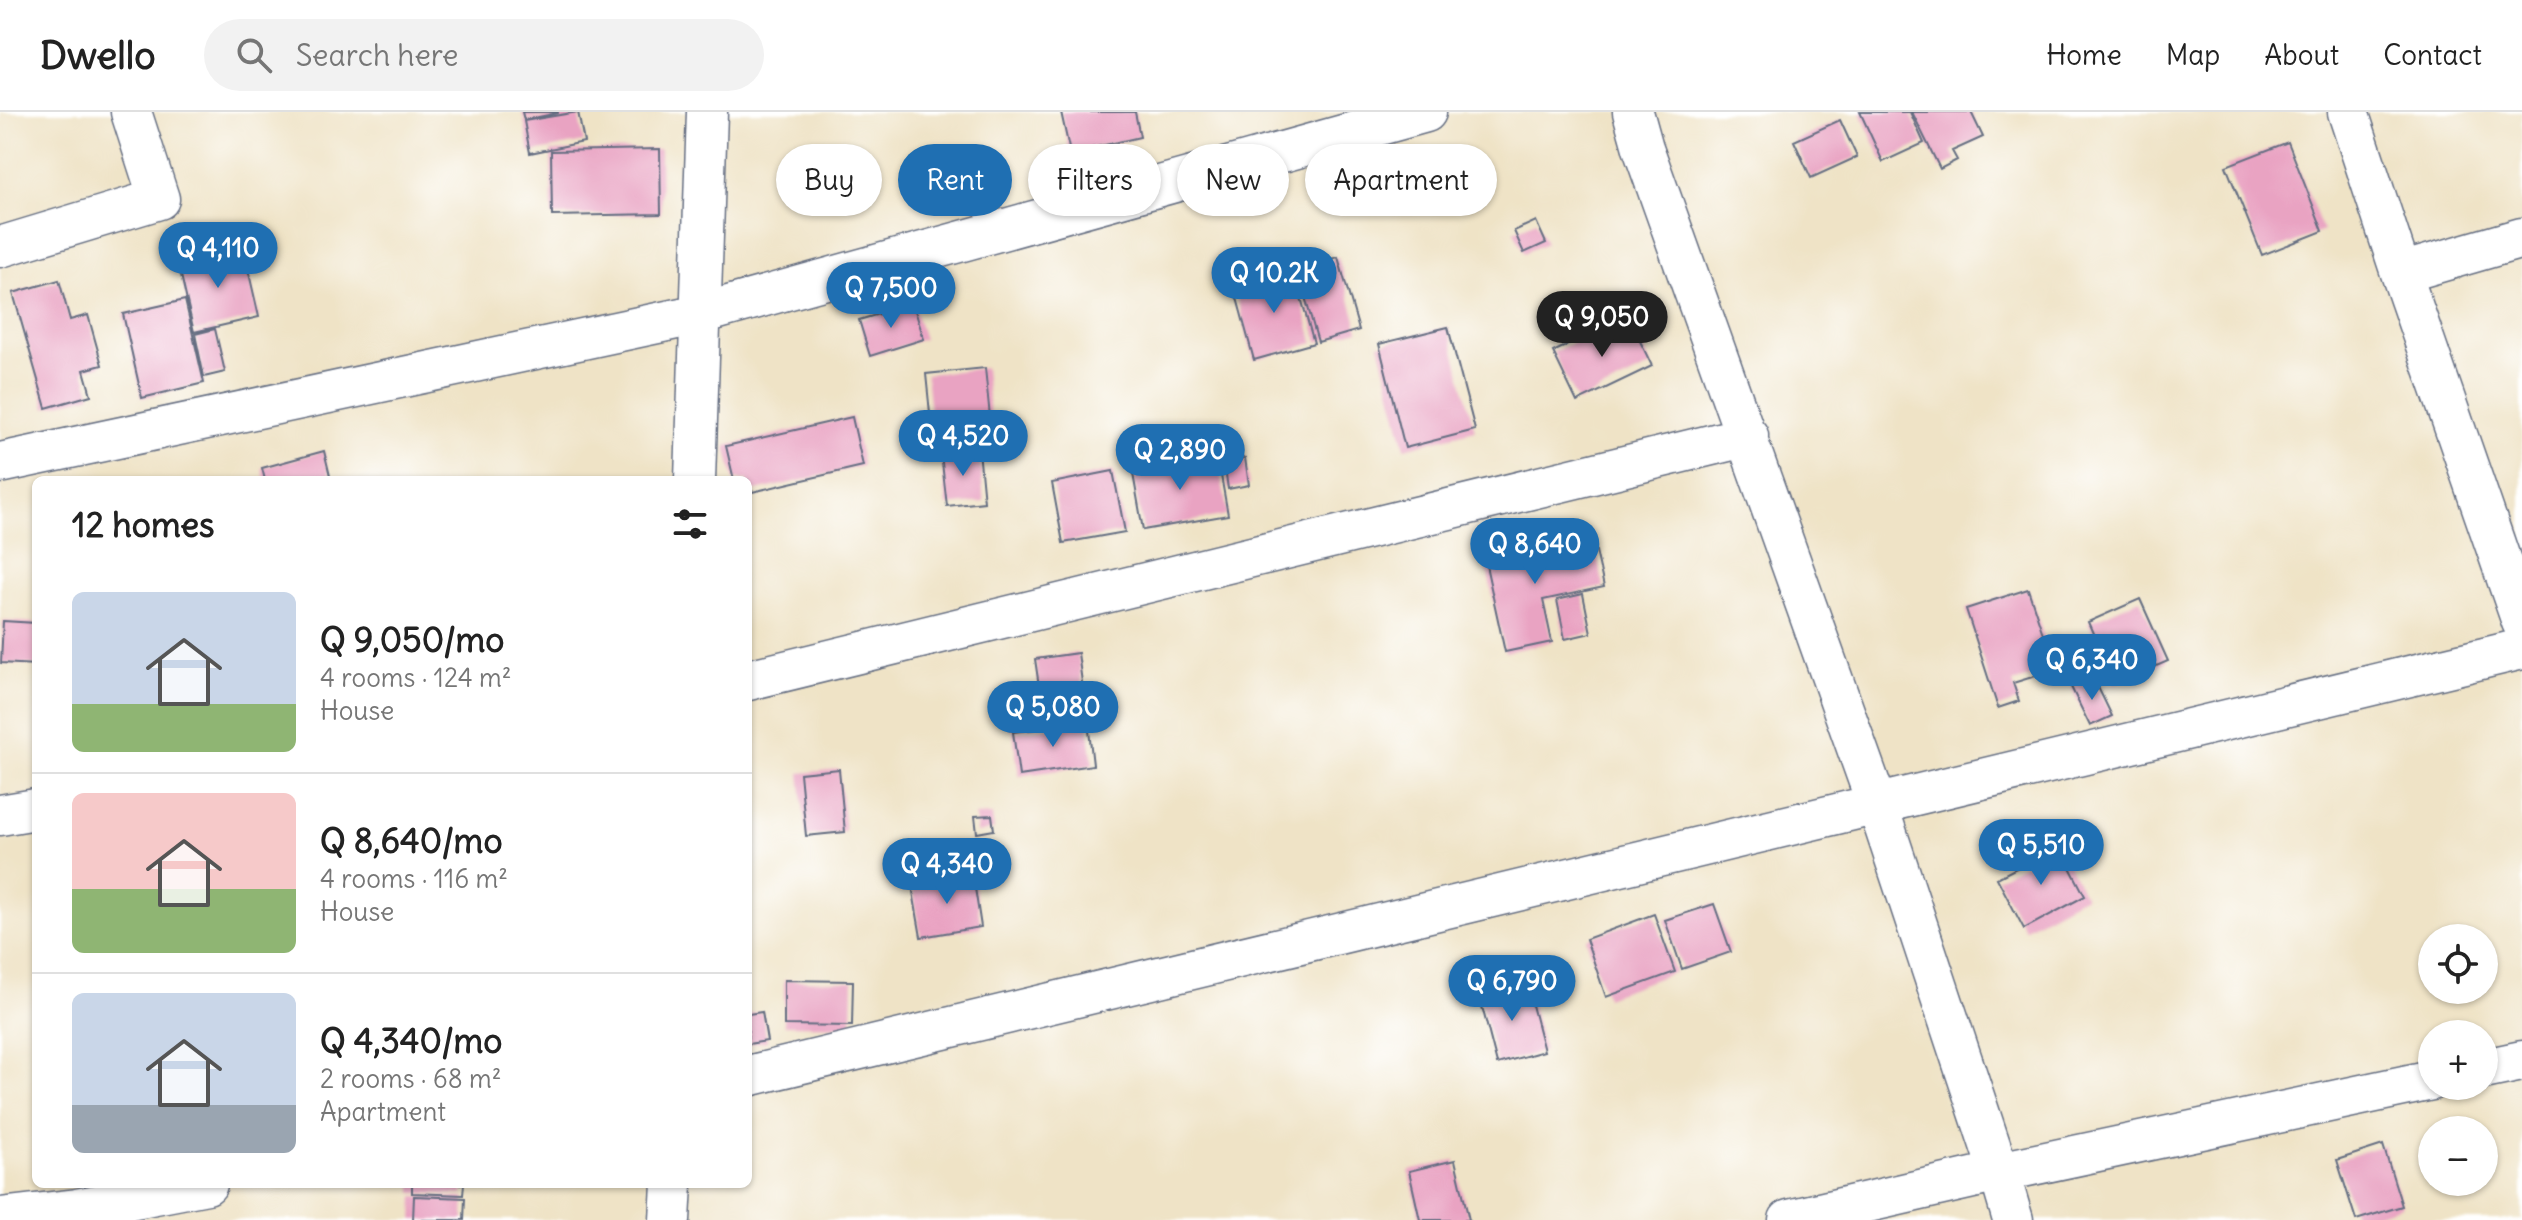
<!DOCTYPE html>
<meta charset="utf-8">
<style>
body{margin:0;font-family:Delius,sans-serif;background:#f2f2f2;color:#222;height:100vh;display:flex;flex-direction:column;font-size:30px;white-space:nowrap}
*{box-sizing:border-box;margin:0}
p{font-size:26px;color:#767676}
.icon{flex:none;width:44px;height:44px;fill:none;stroke:currentColor;stroke-width:2;stroke-linecap:round;stroke-linejoin:round}
.map{position:relative;flex:1;overflow:hidden}
.side{position:absolute;left:32px;top:364px;width:720px;height:712px;display:flex;flex-direction:column;background:#fff;border-radius:12px;box-shadow:0 2px 6px #0004}
.side>*{flex:none}
.hud{position:absolute;left:776px;top:32px;width:760px;height:72px;display:flex;gap:16px}
.buttons{position:absolute;left:2418px;top:812px;display:grid;gap:16px}
.buttons a{display:grid;place-items:center;width:80px;height:80px;border-radius:50%;background:#fff;box-shadow:0 2px 6px #0004;font-size:40px}
.price{position:absolute;translate:-50% -68px;padding:0 18px;border-radius:28px;background:#1f6fb2;color:#fff;font-size:26px;line-height:52px;filter:drop-shadow(0 2px 4px #0008)}
.price::after{content:'';position:absolute;left:50%;top:48px;width:24px;height:18px;margin-left:-12px;background:inherit;clip-path:polygon(0 0,100% 0,50% 100%)}
.price.selected{background:#222;color:#fff}
ul{padding:0;list-style:none}
li{display:flex;align-items:center;gap:24px;height:200px;padding:0 40px}
li+li{border-top:2px solid #e0e0e0}
li span{display:grid;place-items:center;flex:none;width:224px;height:160px;border-radius:12px;color:#555}
li>.icon{margin-inline-start:auto}
span .icon{width:96px;height:96px;fill:#fffc;stroke-width:1}
li b{font-size:34px}
h2{display:flex;justify-content:space-between;align-items:center;height:96px;padding:0 40px;font-size:34px}
.pill{padding:0 28px;border-radius:36px;background:#fff;box-shadow:0 2px 6px #0004;font-size:28px;line-height:72px}
.pill.selected{background:#1f6fb2;color:#fff}
header{display:flex;align-items:center;gap:48px;box-sizing:border-box;height:112px;padding:0 40px;background:#fff;border-bottom:2px solid #e0e0e0}
header strong{font-size:38px}
nav{display:flex;gap:44px;margin-inline-start:auto;font-size:28px}
.search{width:560px;height:72px;background:#f2f2f2;display:flex;align-items:center;gap:20px;box-sizing:border-box;padding:0 28px;border-radius:44px;color:#767676;font-size:30px}
.map>svg:first-child{display:block}
.building{fill:#e9a3c2}
.lines{fill:none;stroke-linecap:round;stroke-linejoin:round}
.minor-casing{stroke:#656e82;stroke-width:43}
.minor{stroke:#fff;stroke-width:40}
</style>
<header>
<strong>Dwello</strong>
<div class="search"><svg class="icon" aria-label="search" viewBox="0 0 24 24"><circle cx="10" cy="10" r="6"/><path d="M15 15l6 6"/></svg>Search here</div>
<nav><a>Home</a><a>Map</a><a>About</a><a>Contact</a></nav>
</header>
<div class="map">
<svg width="2522" height="1108" viewBox="0 0 2522 1108">
<rect width="100%" height="100%" fill="#fff"/>
<filter id="ink" filterUnits="userSpaceOnUse"><feTurbulence type="fractalNoise" baseFrequency=".0125" numOctaves="2"/><feDisplacementMap in="SourceGraphic" scale="16" xChannelSelector="R" yChannelSelector="G"/><feConvolveMatrix kernelMatrix="1 2 1 2 8 2 1 2 1" color-interpolation-filters="sRGB"/></filter>
<filter id="wash" filterUnits="userSpaceOnUse"><feTurbulence type="fractalNoise" baseFrequency=".006" numOctaves="4" result="noise"/><feDisplacementMap in="SourceGraphic" scale="32" xChannelSelector="R" yChannelSelector="G"/><feGaussianBlur stdDeviation="1.8" result="paint"/><feColorMatrix in="noise" values="0 0 0 0 0 0 0 0 0 0 0 0 0 0 0 0 0 1.4 0 .05"/><feComposite in="paint" operator="in"/></filter>
<g filter="url(#wash)">
<rect width="100%" height="100%" fill="#efe3c6"/>
<g id="blocks">
<path class="building" d="M 522,0 L 558,0 L 558,1 L 524,8 Z
M 578,0 L 584,30 L 530,41 L 524,9 Z
M 1061,0 L 1135,0 L 1140,25 L 1070,41 Z
M 1860,0 L 1910,0 L 1924,31 L 1883,50 Z
M 1912,0 L 1971,0 L 1983,25 L 1952,39 L 1957,48 L 1940,57 Z
M 1840,8 L 1857,45 L 1811,66 L 1794,29 Z
M 2288,30 L 2323,119 L 2262,143 L 2226,54 Z
M 660,37 L 661,102 L 552,104 L 551,39 Z
M 1536,109 L 1546,131 L 1524,141 L 1514,119 Z
M 243,135 L 259,205 L 194,220 L 178,150 Z
M 1338,145 L 1359,218 L 1318,230 L 1297,157 Z
M 1293,158 L 1314,231 L 1254,248 L 1234,175 Z
M 59,168 L 70,208 L 88,203 L 102,253 L 84,258 L 91,283 L 46,296 L 13,181 Z
M 185,188 L 204,271 L 142,286 L 123,202 Z
M 913,192 L 924,227 L 870,244 L 859,208 Z
M 1628,204 L 1652,254 L 1577,290 L 1553,240 Z
M 1448,215 L 1475,318 L 1405,336 L 1379,232 Z
M 215,217 L 225,260 L 204,265 L 195,222 Z
M 985,256 L 990,305 L 931,311 L 926,262 Z
M 852,305 L 863,354 L 748,381 L 748,368 L 734,368 L 726,334 Z
M 979,338 L 984,390 L 947,394 L 941,342 Z
M 324,339 L 331,368 L 265,368 L 262,356 Z
M 1217,341 L 1228,403 L 1143,418 L 1132,356 Z
M 1245,346 L 1249,373 L 1228,377 L 1224,349 Z
M 1113,359 L 1125,420 L 1063,431 L 1052,371 Z
M 1529,425 L 1533,443 L 1594,430 L 1604,475 L 1543,488 L 1552,530 L 1505,540 L 1482,435 Z
M 2028,477 L 2055,558 L 2013,571 L 2019,589 L 1998,596 L 1966,497 Z
M 1583,482 L 1591,521 L 1565,527 L 1557,488 Z
M 2140,487 L 2168,549 L 2115,572 L 2088,510 Z
M 3,509 L 36,511 L 36,553 L 1,551 Z
M 1078,541 L 1087,607 L 1010,618 L 1006,587 L 1040,581 L 1035,547 Z
M 2093,565 L 2112,604 L 2090,614 L 2071,575 Z
M 1088,610 L 1093,653 L 1019,664 L 1013,620 Z
M 839,657 L 845,720 L 806,724 L 800,661 Z
M 992,703 L 994,718 L 977,721 L 975,704 Z
M 2059,734 L 2085,784 L 2024,817 L 1997,766 Z
M 973,763 L 981,815 L 921,825 L 912,774 Z
M 1714,792 L 1731,840 L 1682,857 L 1665,808 Z
M 1654,802 L 1675,860 L 1606,885 L 1586,827 Z
M 784,868 L 853,869 L 852,914 L 784,913 Z
M 1526,870 L 1544,939 L 1497,952 L 1479,883 Z
M 762,900 L 767,929 L 748,932 L 748,902 Z
M 2383,1033 L 2402,1094 L 2356,1108 L 2337,1048 Z
M 1455,1048 L 1469,1108 L 1420,1108 L 1409,1059 Z
M 412,1072 L 464,1072 L 463,1083 L 412,1081 Z
M 414,1084 L 465,1086 L 464,1108 L 413,1108 Z"/>
</g>
</g>
<g filter="url(#ink)">
<use href="#blocks" fill-opacity="0" stroke="#656e82" stroke-width="2"/>
<g class="lines">
<defs>
<path id="minor" d="M 1633,0 L 1643,36 L 1877,692 L 1999,1060 L 2013,1108
M 2348,0 L 2401,161 L 2522,510
M 0,135 L 159,87 L 131,0
M 2401,161 L 2522,126
M 0,351 L 700,202 L 1426,0
M 695,368 L 707,0
M 748,568 L 1748,324
M 0,703 L 36,697
M 2484,957 L 2522,949
M 748,964 L 2522,537
M 0,1106 L 77,1097 L 207,1072
M 670,1108 L 672,1072
M 1789,1108 L 1999,1060 L 2432,968"/>
</defs>
<use href="#minor" class="minor-casing"/>
<use href="#minor" class="minor"/>
</g>
</g>
</svg>
<div class="buttons">
<a><svg class="icon" aria-label="locate" viewBox="0 0 24 24"><circle cx="12" cy="12" r="6"/><path d="M12 2v4M12 18v4M2 12h4M18 12h4"/></svg></a>
<a>+</a>
<a>−</a>
</div>
<b class="price" style="left:218px;top:178px">Q 4,110</b>
<b class="price" style="left:1274px;top:203px">Q 10.2K</b>
<b class="price" style="left:891px;top:218px">Q 7,500</b>
<b class="price selected" style="left:1602px;top:247px">Q 9,050</b>
<b class="price" style="left:963px;top:366px">Q 4,520</b>
<b class="price" style="left:1180px;top:380px">Q 2,890</b>
<b class="price" style="left:1535px;top:474px">Q 8,640</b>
<b class="price" style="left:2092px;top:590px">Q 6,340</b>
<b class="price" style="left:1053px;top:637px">Q 5,080</b>
<b class="price" style="left:2041px;top:775px">Q 5,510</b>
<b class="price" style="left:947px;top:794px">Q 4,340</b>
<b class="price" style="left:1512px;top:911px">Q 6,790</b>
<div class="hud">
<a class="pill">Buy</a>
<a class="pill selected">Rent</a>
<a class="pill">Filters</a>
<a class="pill">New</a>
<a class="pill">Apartment</a>
</div>
<section class="side">
<h2>12 homes<svg class="icon" aria-label="filters" viewBox="0 0 24 24"><path d="M4 7h16M4 17h16"/><circle cx="9" cy="7" r="2"/><circle cx="15" cy="17" r="2"/></svg></h2>
<ul>
<li><span style="background:linear-gradient(#c9d6e8 70%,#8fb573 0)"><svg class="icon" aria-label="home" viewBox="0 0 24 24"><path d="M3 11l9-7 9 7M6 9v11h12V9"/></svg></span><div><b>Q 9,050/mo</b><p>4 rooms · 124 m²</p><p>House</p></div></li>
<li><span style="background:linear-gradient(#f6c9c9 60%,#8fb573 0)"><svg class="icon" aria-label="home" viewBox="0 0 24 24"><path d="M3 11l9-7 9 7M6 9v11h12V9"/></svg></span><div><b>Q 8,640/mo</b><p>4 rooms · 116 m²</p><p>House</p></div></li>
<li><span style="background:linear-gradient(#c9d6e8 70%,#9aa5b1 0)"><svg class="icon" aria-label="home" viewBox="0 0 24 24"><path d="M3 11l9-7 9 7M6 9v11h12V9"/></svg></span><div><b>Q 4,340/mo</b><p>2 rooms · 68 m²</p><p>Apartment</p></div></li>
</ul>
</section>
</div>
